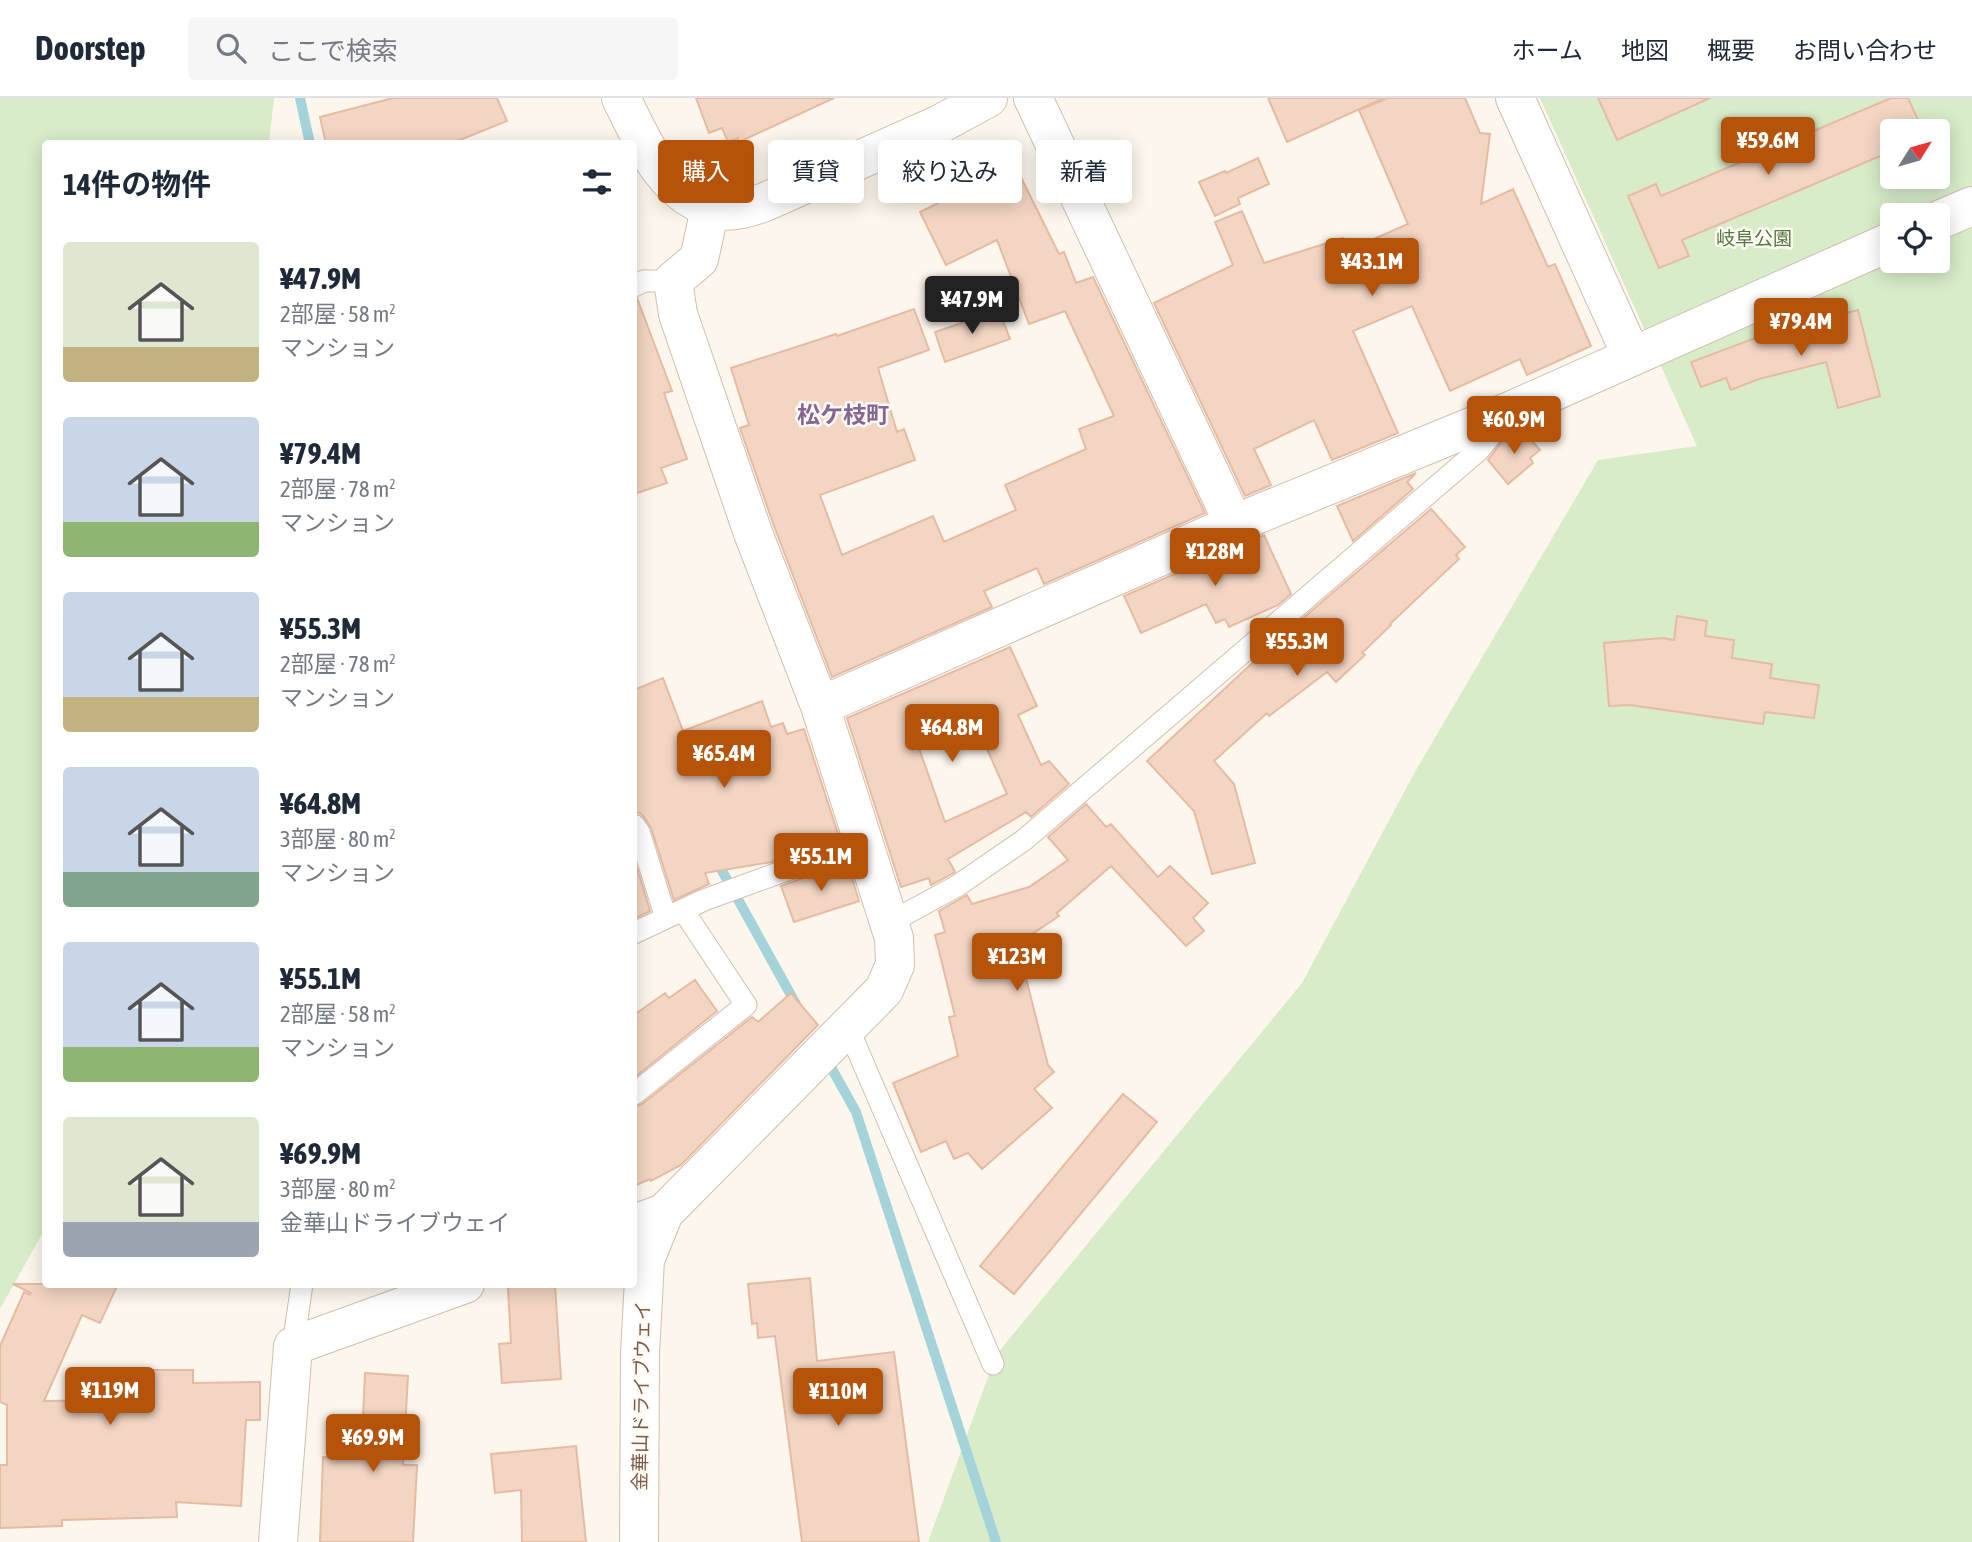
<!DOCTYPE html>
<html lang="ja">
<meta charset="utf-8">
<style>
body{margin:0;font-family:"Asap Condensed","Noto Sans JP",sans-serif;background:#f6f6f7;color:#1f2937;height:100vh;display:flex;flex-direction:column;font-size:26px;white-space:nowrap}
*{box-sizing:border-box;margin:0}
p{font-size:23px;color:#747a83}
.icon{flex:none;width:38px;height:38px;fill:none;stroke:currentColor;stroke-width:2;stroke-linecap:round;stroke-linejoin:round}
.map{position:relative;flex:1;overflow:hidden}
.drawer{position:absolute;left:42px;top:42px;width:595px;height:1148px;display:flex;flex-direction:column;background:#fff;border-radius:7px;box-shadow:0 4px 18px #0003}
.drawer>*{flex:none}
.top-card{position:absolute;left:658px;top:42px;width:665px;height:63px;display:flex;gap:14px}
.needle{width:46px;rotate:53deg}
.tools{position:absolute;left:1880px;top:21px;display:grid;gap:14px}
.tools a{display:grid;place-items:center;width:70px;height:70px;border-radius:7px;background:#fff;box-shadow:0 4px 18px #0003;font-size:35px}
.price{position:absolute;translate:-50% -60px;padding:0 16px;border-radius:7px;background:#b45309;color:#fff;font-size:23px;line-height:46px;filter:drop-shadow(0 2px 4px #0008)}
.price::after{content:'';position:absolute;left:50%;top:42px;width:21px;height:16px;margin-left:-10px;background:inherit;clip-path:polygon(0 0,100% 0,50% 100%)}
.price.on{background:#222;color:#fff}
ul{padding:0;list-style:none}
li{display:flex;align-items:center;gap:21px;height:175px;padding:0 21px}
li span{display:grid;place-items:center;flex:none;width:196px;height:140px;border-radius:7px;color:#555}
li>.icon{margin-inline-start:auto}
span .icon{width:84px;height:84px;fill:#fffc;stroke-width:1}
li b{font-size:30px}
h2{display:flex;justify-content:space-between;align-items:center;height:84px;padding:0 21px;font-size:30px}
.chip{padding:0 24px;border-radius:7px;background:#fff;box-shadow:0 4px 18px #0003;font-size:24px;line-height:63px}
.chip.on{background:#b45309;color:#fff}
header{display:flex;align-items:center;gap:42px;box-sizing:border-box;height:98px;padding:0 35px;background:#fff;border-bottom:2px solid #e0e1e3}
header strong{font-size:33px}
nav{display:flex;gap:38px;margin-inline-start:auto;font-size:24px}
.search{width:490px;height:63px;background:#f6f6f7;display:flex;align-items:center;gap:18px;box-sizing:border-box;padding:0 24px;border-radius:7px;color:#747a83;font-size:26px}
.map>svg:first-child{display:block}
.green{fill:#d8ecc9;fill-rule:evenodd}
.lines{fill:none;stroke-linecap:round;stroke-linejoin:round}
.stream{stroke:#a5d3da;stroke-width:10}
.building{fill:#f3d5c3;stroke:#e6bba3;stroke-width:2;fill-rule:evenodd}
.lane-casing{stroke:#d1beb0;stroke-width:23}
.street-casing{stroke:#d1beb0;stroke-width:40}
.secondary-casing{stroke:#d6c0b0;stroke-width:40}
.lane{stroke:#fff;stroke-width:21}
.street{stroke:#fff;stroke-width:38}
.secondary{stroke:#fff;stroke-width:38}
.labels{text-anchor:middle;stroke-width:5;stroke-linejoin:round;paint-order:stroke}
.park-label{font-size:19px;fill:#537a41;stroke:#fffaf3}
.street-label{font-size:19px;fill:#7a5c4d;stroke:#fffaf3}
.quarter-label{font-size:23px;font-weight:bold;fill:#846695;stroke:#fffaf3}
</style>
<header>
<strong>Doorstep</strong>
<div class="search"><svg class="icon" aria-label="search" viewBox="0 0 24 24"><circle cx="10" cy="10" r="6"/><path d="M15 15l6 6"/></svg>ここで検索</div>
<nav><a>ホーム</a><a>地図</a><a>概要</a><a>お問い合わせ</a></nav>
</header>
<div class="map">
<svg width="1972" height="1444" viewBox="0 0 1972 1444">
<rect width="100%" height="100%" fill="#fdf6ec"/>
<path class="green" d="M 0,0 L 274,0 L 269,45 L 46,46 L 46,1129 L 0,1211 Z
M 1540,0 L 1972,0 L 1972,1444 L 928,1444 L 996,1257 L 1302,885 L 1416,672 L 1598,362 L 1697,348 ZM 1892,33 L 1937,33 L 1937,79 L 1892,79 ZM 1892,117 L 1937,117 L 1937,163 L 1892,163 Z"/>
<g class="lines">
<path class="stream" d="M 300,0 L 310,46
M 715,760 L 797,908
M 827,962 L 856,1014 L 996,1444"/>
</g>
<path class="building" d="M 393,0 L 497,0 L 507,23 L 450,46 L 326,46 L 320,19 Z
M 696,0 L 834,0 L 739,44 L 738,40 L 728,44 L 722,30 L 709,35 Z
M 1268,0 L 1384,0 L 1287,44 Z
M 1388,0 L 1465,0 L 1480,35 L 1490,36 L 1481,106 L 1513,91 L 1548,169 L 1555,166 L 1591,248 L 1527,277 L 1520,261 L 1450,293 L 1412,208 L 1353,233 L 1398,335 L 1332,362 L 1314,322 L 1254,351 L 1271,387 L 1245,398 L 1154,205 L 1233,167 L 1215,124 L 1242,113 L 1264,165 L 1343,140 L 1349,152 L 1408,126 L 1359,12 Z
M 1598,0 L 1710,0 L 1617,42 Z
M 1891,0 L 1908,0 L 1923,33 L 1892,33 L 1892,53 L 1682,142 L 1689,158 L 1659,170 L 1628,98 L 1656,86 L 1661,98 Z
M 1008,53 L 1059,156 L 1064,154 L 1076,185 L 1093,179 L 1205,415 L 1044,486 L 1037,470 L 984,493 L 992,509 L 832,579 L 774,428 L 740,330 L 749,327 L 731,270 L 836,236 L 837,238 L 914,211 L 929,252 L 878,270 L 897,334 L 904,331 L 915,362 L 820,397 L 842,457 L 933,418 L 944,444 L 1016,412 L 1005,387 L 1086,351 L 1079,331 L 1114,318 L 1065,213 L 1029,226 L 997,142 L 946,167 L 920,114 L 973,88 L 966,74 Z
M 1258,60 L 1269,86 L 1238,100 L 1240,106 L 1215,118 L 1199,84 L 1225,73 L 1226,75 Z
M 637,200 L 672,293 L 664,295 L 687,361 L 661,370 L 667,385 L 634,396 L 634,201 Z
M 999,212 L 1010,241 L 945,264 L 935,234 Z
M 1858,212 L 1880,298 L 1838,310 L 1826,264 L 1759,281 L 1731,292 L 1726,280 L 1701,289 L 1691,264 L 1761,238 Z
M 1522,332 L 1540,352 L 1530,360 L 1533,365 L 1508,386 L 1488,362 L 1503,342 L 1510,336 Z
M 1416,375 L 1407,384 L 1413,391 L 1353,443 L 1337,408 Z
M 1431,411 L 1465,449 L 1456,457 L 1459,461 L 1390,526 L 1391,527 L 1362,555 L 1365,557 L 1336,584 L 1327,574 L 1269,618 L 1267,615 L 1214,663 L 1234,686 L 1255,765 L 1212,776 L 1194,713 L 1147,663 L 1276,543 Z
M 1264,437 L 1291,496 L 1278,507 L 1229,529 L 1225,521 L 1216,525 L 1206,506 L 1141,535 L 1124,498 Z
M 1677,518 L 1707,523 L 1705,538 L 1734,542 L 1732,560 L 1772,566 L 1770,580 L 1819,587 L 1814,620 L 1765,614 L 1763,626 L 1630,607 L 1609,608 L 1604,545 L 1663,540 L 1674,542 Z
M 1010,549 L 1037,608 L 1018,617 L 1041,667 L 1049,663 L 1069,686 L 1031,719 L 1026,714 L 948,761 L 955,774 L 950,777 L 931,787 L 929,780 L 901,789 L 847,620 ZM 975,624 L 1007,696 L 945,724 L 919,650 Z
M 663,580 L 683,633 L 762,603 L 771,629 L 783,625 L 787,636 L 804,631 L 839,739 L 772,764 L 705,775 L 709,786 L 674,802 L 651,730 L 644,719 L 640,715 L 634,714 L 634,592 Z
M 1086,706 L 1106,729 L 1111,726 L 1158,779 L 1170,768 L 1208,805 L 1193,820 L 1204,833 L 1186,848 L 1111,768 L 1057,815 L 1059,818 L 1032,836 L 1016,841 L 1048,967 L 1054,974 L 1034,991 L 1052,1010 L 982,1071 L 968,1055 L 954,1061 L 946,1043 L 921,1054 L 893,985 L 958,958 L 949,919 L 955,918 L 935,837 L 945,834 L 939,813 L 967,797 L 972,806 L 1029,789 L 1068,762 L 1048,739 Z
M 634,760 L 650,813 L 634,821 Z
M 847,764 L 859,803 L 794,824 L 781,788 Z
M 695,882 L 717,913 L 634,980 L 634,917 L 665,895 L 669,900 Z
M 791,895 L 818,927 L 681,1067 L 651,1083 L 650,1081 L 634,1088 L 634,1009 L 642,1006 L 752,919 L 758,924 Z
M 1123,996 L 1157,1024 L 1014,1196 L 980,1168 Z
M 810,1180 L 817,1263 L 894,1254 L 919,1444 L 802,1444 L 775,1238 L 758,1240 L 757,1225 L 752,1226 L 748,1186 Z
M 13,1186 L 118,1186 L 100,1225 L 82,1217 L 44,1303 L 127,1302 L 126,1272 L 193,1272 L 193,1285 L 260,1284 L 260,1322 L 246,1322 L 241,1408 L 176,1404 L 177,1419 L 62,1422 L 62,1428 L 0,1430 L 0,1367 L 7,1367 L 7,1307 L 0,1304 L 0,1248 L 24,1194 L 30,1197 L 31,1195 Z
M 555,1187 L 561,1281 L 502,1285 L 499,1246 L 511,1245 L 508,1189 Z
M 365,1275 L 408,1278 L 403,1367 L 417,1367 L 413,1444 L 320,1444 L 323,1359 L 361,1361 Z
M 576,1348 L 586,1444 L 522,1444 L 521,1392 L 495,1395 L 491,1356 Z"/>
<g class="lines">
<defs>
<path id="lane" d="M 634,188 L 644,183 L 673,183
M 634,727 L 639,734 L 666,820
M 889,825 L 957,788 L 1024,742 L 1479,352 L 1502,323
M 634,835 L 704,802 L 864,744
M 848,930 L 993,1266
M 634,996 L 746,907 L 683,812
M 293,1248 L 302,1186"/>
<path id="street" d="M 1033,0 L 1234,426
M 1515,0 L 1632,259
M 710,111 L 699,161 L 673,183 L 678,216 L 753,435 L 820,608 L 1234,426 L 1510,313 L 1892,143
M 1937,123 L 1972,108
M 634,1126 L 664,1115 L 884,892 L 895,867 L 894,840 L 820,608
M 278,1444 L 293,1248 L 465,1186
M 639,1444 L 640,1256 L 645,1162 L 664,1115"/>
<path id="secondary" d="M 621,0 C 640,38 658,83 697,104 C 701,106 707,110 711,111 C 729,116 748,110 765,104 L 940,26 L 988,0"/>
</defs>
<use href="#lane" class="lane-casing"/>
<use href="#street" class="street-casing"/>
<use href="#secondary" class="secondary-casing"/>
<use href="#lane" class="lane"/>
<use href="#street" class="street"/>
<use href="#secondary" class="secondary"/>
</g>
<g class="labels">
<g class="park-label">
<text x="1754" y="147">岐阜公園</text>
</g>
<g class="street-label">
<text transform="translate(641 1298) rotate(-89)" y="7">金華山ドライブウェイ</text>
</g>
<g class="quarter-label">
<text x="843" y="325">松ケ枝町</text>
</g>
</g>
</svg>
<div class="tools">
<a><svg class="needle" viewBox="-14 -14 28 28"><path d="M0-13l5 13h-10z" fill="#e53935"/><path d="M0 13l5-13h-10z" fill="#747a83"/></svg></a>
<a><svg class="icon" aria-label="locate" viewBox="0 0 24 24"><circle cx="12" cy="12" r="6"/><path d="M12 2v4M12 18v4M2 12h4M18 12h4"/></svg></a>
</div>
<b class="price" style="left:1768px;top:79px">¥59.6M</b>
<b class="price" style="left:1372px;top:200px">¥43.1M</b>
<b class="price on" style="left:972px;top:238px">¥47.9M</b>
<b class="price" style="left:1801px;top:260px">¥79.4M</b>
<b class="price" style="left:1514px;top:358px">¥60.9M</b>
<b class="price" style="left:1215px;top:490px">¥128M</b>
<b class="price" style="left:1297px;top:580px">¥55.3M</b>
<b class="price" style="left:952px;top:666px">¥64.8M</b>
<b class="price" style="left:724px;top:692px">¥65.4M</b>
<b class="price" style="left:821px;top:795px">¥55.1M</b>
<b class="price" style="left:1017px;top:895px">¥123M</b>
<b class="price" style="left:110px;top:1329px">¥119M</b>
<b class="price" style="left:838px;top:1330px">¥110M</b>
<b class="price" style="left:373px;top:1376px">¥69.9M</b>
<div class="top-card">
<a class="chip on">購入</a>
<a class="chip">賃貸</a>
<a class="chip">絞り込み</a>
<a class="chip">新着</a>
</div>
<section class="drawer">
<h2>14件の物件<svg class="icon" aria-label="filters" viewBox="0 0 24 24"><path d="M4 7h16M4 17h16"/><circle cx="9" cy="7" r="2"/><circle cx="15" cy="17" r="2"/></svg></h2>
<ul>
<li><span style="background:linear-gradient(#dfe7d0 75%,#c2b280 0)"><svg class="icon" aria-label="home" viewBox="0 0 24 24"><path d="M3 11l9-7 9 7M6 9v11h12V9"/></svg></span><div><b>¥47.9M</b><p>2部屋 · 58 m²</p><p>マンション</p></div></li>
<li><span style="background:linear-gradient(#c9d6e8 75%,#8fb573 0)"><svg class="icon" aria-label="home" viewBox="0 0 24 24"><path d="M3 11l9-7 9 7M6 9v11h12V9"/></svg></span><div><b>¥79.4M</b><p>2部屋 · 78 m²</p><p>マンション</p></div></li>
<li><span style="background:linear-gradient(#c9d6e8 75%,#c2b280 0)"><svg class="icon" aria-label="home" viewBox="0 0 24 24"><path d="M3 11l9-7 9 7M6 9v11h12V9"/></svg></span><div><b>¥55.3M</b><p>2部屋 · 78 m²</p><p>マンション</p></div></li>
<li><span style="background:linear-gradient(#c9d6e8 75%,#7fa58c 0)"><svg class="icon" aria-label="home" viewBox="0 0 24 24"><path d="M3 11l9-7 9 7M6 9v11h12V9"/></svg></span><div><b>¥64.8M</b><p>3部屋 · 80 m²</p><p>マンション</p></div></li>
<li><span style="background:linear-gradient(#c9d6e8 75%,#8fb573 0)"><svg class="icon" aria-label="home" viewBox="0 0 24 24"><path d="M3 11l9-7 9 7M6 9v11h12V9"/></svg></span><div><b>¥55.1M</b><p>2部屋 · 58 m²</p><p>マンション</p></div></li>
<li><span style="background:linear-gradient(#dfe7d0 75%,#9aa5b1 0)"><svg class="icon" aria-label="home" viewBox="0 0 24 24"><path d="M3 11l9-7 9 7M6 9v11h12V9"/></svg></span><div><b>¥69.9M</b><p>3部屋 · 80 m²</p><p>金華山ドライブウェイ</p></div></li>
</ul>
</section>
</div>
